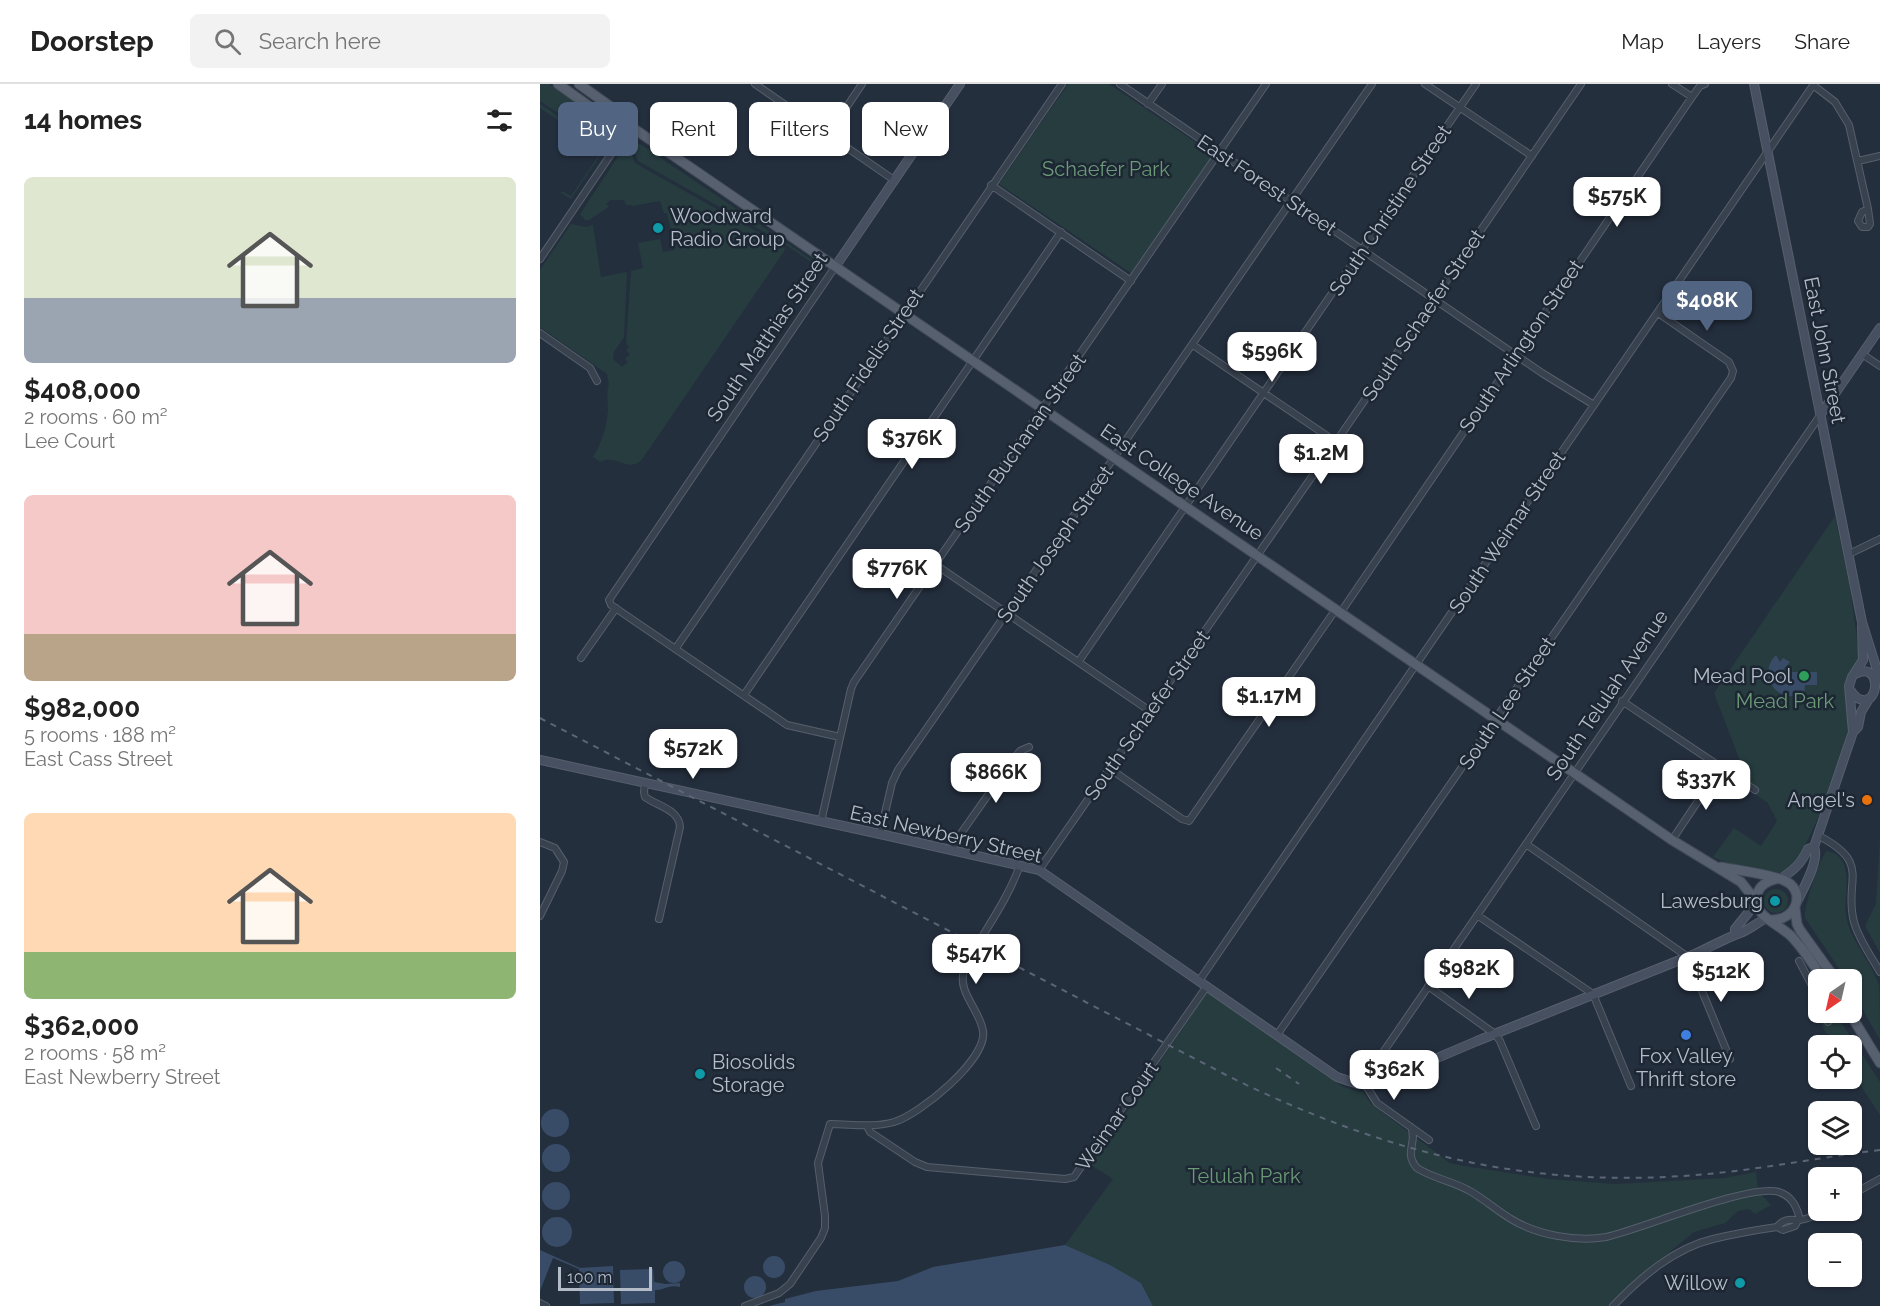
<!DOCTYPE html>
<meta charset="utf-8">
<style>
body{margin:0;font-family:Raleway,sans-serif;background:#f2f2f2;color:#222;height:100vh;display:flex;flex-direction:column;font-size:22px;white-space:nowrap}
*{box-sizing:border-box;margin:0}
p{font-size:20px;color:#767676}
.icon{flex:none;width:33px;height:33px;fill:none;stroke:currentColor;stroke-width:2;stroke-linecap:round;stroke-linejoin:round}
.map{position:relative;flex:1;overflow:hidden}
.panel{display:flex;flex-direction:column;background:#fff;width:540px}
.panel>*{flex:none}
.guide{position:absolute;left:18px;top:18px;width:570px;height:54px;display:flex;gap:12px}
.needle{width:39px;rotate:214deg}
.tools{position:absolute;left:1268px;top:885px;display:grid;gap:12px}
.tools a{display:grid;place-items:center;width:54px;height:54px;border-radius:9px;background:#fff;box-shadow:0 2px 4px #0004;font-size:30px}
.scale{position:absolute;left:18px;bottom:15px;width:94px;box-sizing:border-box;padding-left:6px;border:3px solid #b4bcc9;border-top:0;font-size:16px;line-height:21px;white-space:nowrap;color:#b4bcc9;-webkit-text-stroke:4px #1d2633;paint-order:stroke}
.price{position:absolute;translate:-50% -51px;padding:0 14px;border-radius:12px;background:#fff;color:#222;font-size:20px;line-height:39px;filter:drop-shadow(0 2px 3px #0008)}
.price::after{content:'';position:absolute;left:50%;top:36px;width:18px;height:14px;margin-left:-9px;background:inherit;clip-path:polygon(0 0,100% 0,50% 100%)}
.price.on{background:#516482;color:#fff}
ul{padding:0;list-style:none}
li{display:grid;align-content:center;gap:12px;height:318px;padding:0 24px}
li span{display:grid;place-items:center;height:186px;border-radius:9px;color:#555}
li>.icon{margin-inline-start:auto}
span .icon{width:108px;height:108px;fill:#fffc;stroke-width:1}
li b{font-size:26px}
h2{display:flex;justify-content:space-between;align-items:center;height:72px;padding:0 24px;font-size:26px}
.chip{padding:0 21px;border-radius:9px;background:#fff;box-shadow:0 2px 4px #0004;font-size:21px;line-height:54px}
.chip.on{background:#516482;color:#fff}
header{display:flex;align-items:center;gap:36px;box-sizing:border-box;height:84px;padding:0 30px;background:#fff;border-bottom:2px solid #e0e0e0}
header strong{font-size:28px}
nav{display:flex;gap:33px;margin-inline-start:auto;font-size:21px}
.search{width:420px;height:54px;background:#f2f2f2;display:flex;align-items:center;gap:15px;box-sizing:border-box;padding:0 21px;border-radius:9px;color:#767676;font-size:22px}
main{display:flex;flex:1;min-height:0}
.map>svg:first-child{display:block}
.green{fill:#263c3f}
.water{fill:#394c67}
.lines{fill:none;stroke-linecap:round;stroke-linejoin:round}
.street-casing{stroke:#565f6c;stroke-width:8}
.secondary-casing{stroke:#565f6c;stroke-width:10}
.primary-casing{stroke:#414a57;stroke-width:11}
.street{stroke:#38414e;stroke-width:6}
.secondary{stroke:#465061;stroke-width:8}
.primary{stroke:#56606e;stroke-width:9}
.rail{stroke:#5a6575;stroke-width:2;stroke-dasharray:6 6;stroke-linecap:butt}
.culture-dot{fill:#0f9aa8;stroke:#1d2633;stroke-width:2}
.leisure-dot{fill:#2e9e5b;stroke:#1d2633;stroke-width:2}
.food-dot{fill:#e8710a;stroke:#1d2633;stroke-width:2}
.shop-dot{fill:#3f7fe0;stroke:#1d2633;stroke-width:2}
.labels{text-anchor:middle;stroke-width:5;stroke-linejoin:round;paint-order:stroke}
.park-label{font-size:20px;fill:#6b9a76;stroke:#1d2633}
.street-label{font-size:20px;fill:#b4bcc9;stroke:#1d2633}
.poi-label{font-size:20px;fill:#b4bcc9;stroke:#1d2633;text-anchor:end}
</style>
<header>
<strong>Doorstep</strong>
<div class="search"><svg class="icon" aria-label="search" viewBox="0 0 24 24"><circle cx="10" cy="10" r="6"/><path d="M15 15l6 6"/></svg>Search here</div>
<nav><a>Map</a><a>Layers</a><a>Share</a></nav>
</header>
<main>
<section class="panel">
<h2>14 homes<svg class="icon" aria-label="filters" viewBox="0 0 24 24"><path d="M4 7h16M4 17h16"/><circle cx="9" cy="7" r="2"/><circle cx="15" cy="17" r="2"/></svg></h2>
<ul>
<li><span style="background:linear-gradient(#dfe7d0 65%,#9aa5b1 0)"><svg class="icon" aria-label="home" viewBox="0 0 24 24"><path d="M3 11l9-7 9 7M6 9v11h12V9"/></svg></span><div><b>$408,000</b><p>2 rooms · 60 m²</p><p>Lee Court</p></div></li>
<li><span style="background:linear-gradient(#f6c9c9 75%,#b9a48a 0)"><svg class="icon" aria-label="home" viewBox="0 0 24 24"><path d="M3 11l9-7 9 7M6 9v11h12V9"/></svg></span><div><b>$982,000</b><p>5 rooms · 188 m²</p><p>East Cass Street</p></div></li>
<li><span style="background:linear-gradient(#ffd9b3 75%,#8fb573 0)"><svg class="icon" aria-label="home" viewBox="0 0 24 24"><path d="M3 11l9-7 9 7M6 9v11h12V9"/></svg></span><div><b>$362,000</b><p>2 rooms · 58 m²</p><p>East Newberry Street</p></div></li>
</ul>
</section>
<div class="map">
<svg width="1340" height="1222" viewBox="0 0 1340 1222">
<rect width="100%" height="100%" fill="#242f3e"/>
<path class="green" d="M 0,0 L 9,0 L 67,41 L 69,46 L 55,52 L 49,50 L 0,17 Z
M 528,0 L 569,0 L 673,70 L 591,189 L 459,100 Z
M 0,20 L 52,55 L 70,49 L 70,57 L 31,115 L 21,109 L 22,107 L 31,112 L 59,71 L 61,65 L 25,41 L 20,44 L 22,39 L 0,24 Z
M 91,58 L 100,60 L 281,182 L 280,184 L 240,157 L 98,77 Z
M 87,59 L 95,79 L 244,163 L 245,166 L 103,374 C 89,391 77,369 60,378 L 53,373 C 62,358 67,342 68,325 C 68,317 66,308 69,300 L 67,290 L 0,243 L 0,186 L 31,140 L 46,143 L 53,141 L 61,193 L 87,188 L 84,253 L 74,268 L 73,275 L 82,283 L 88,278 L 85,275 L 90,270 L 86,267 L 89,263 L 86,260 L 91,187 L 103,184 L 98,159 L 120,155 L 123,168 L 135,166 L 127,129 L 124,129 L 120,117 L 92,122 L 91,121 L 86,121 L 84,116 L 70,116 L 66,120 L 69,122 L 67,124 L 49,136 L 45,136 L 40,130 Z
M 1295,432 L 1309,498 L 1319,568 L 1319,576 L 1315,585 C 1313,605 1313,625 1308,645 C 1303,671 1267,777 1245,787 C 1228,794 1189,780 1173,773 L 1194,744 L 1221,762 L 1237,737 L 1228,719 L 1212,708 L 1174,609 Z
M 1340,756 L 1340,869 L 1325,842 L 1336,820 Z
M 1287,767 C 1317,773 1303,811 1306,831 C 1310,857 1331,877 1339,901 C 1340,912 1340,943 1340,956 L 1311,905 L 1311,896 L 1306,895 L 1265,834 C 1263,825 1280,772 1287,767 Z
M1224 817a12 12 0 1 1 24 0a12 12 0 1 1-24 0Z
M 667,908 L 803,1003 L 823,1008 L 831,1020 L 910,1079 L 924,1082 L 1009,1095 L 1075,1100 L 1184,1094 L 1216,1088 L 1218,1107 L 1231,1121 L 1215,1130 L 1209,1125 L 1198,1127 L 1185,1139 L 1154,1148 L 1098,1194 L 1068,1222 L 613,1222 L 601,1199 L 525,1161 L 573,1095 L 551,1081 Z
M 1290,929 L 1295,929 L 1340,998 L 1340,1031 L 1311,987 L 1311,962 L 1296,961 L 1289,950 L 1286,950 L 1280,936 L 1283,935 L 1287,940 L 1292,938 Z"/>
<path class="water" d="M 1236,571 L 1240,578 L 1243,574 L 1250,578 L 1243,586 L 1250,600 L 1252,588 L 1277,588 L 1277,601 L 1265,601 L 1264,612 C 1258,612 1251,613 1244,611 C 1227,605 1223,583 1236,571 Z
M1 1039a14 14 0 1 1 28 0a14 14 0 1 1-28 0Z
M2 1074a14 14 0 1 1 28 0a14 14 0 1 1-28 0Z
M2 1112a14 14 0 1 1 28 0a14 14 0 1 1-28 0Z
M2 1148a15 15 0 1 1 30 0a15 15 0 1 1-30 0Z
M 525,1161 L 570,1181 L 601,1199 L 613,1222 L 229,1222 L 245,1218 L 245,1215 L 276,1207 L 358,1197 L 393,1183 Z
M 0,1166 L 40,1184 L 73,1182 L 74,1219 L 40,1220 L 39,1185 L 13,1174 L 0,1207 Z
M223 1183a11 11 0 1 1 22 0a11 11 0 1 1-22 0Z
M123 1188a11 11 0 1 1 22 0a11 11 0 1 1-22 0Z
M 113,1185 L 114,1198 L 125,1200 L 140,1199 L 140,1203 C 129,1200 124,1206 115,1206 L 115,1219 L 81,1220 L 80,1186 Z
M204 1203a11 11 0 1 1 22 0a11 11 0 1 1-22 0Z"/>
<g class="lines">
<defs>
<path id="street" d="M 215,0 L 354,96
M 580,0 L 1002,289 L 1054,321
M 885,0 L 992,72
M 1132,0 L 1152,13
M 1273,1 L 1295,18 L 1309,41 L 1328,125 L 1322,128 L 1318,137 L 1322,143 L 1328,143 L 1330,140 L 1328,125
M 608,20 L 622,0
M 288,51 L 322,0
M 1318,77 L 1340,72
M 451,101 L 591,197
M 0,175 L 90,42
M 295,183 L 69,516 L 71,521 L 247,641 L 300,653
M 0,249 L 50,284 L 57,297
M 653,261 L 796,358
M 1322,270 L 1340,282
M 1309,470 L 1340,455
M 396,481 L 610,627
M 801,528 L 1152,13 L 1160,2 L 1165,0
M 136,564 L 522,0
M 41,574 L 76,524
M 539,577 L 936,0
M 204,611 L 521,148
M 1082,617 L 1215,706
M 569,684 L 642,735 L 649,737 L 796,525
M 105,699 L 104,708 L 105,713 C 117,722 139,725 140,743 L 119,835
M 281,738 L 311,605 L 314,598 L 726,0
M 340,750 L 352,699 L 358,686 L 832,0
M 1279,752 C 1333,780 1303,796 1314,838 C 1319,856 1331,872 1340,888
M 1132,756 L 1180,684
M 0,758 L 15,764 L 24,778 L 22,787 L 0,832
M 986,760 L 1148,873 L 1190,975
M 412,766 L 417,755 L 474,674 L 480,667 L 489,663
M 499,786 L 796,358 L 1041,0
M 937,831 L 1053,910 L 1091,1002
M 1259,877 L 1278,913
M 659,897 L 1274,0
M 888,902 L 955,950 L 960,957 L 996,1042
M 1284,928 L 1288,938
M 737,951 L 1191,294 L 1193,287 L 1189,278 L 1118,229
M 327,1042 L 330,1048 L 375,1078 L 387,1083 L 525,1095 L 534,1093 L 667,902
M 871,1043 C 878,1059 863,1068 877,1084 C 892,1094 912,1097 928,1106 C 943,1114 956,1126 971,1135 C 997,1151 1036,1158 1066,1153 C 1102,1145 1210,1099 1239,1108 C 1252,1112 1257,1123 1260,1136
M 889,1056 L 837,1019 L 825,1000 L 831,986 L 1281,330
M 1311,1111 L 1340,1095
M 1237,1143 C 1244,1134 1250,1136 1259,1136 C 1267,1136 1277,1130 1283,1126
M 0,1219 L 6,1222
M 205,1222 L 239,1209 L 250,1200 L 281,1154 L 285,1144 L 285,1132 L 278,1079 L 290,1040 C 311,1040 334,1044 354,1038 C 379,1031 448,975 443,947 C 440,926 417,908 424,887 C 426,877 434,867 439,858 C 454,833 470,809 480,781
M 1073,1222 C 1100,1194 1134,1164 1173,1155 C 1194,1150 1216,1146 1237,1143 L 1243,1146 L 1255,1142 L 1258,1136"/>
<path id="secondary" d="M 1214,0 L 1322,538 L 1338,589 L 1338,596
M 295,183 L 420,0
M 1281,330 L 1340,244
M 1311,607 C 1314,612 1319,617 1326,616 C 1340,613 1339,577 1315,590
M 1313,648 L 1309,602 L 1312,593 L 1323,576 L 1322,542
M 0,676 L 340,750 L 499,786 L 797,993 L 818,1000 L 832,999 L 850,994 L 937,957 L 1155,870 C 1170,863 1186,854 1200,849 C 1207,847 1218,838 1227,834
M 1240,795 C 1253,787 1261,780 1268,765 L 1274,763
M 1257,818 C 1263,805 1280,776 1274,763 L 1313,648 L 1318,643 L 1321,628 L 1329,615
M 1195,849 L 1195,845 L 1216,819"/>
<path id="primary" d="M 18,0 L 70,37 L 90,42
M 39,0 L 78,28 L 90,42 L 1132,756 L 1201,798 L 1216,817
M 1181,783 C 1201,787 1224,789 1243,796 C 1267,805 1258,837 1230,836
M 1236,795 C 1228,797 1221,800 1218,808 C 1208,831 1240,840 1252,853 C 1264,866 1274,881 1283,896
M 1255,824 L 1257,840 L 1260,846 L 1296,896
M 1309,928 L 1340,979"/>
</defs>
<use href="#street" class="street-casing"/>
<use href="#secondary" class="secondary-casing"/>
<use href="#primary" class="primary-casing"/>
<use href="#street" class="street"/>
<use href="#secondary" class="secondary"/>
<use href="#primary" class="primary"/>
<path class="rail" d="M 0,634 L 688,992 C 836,1065 976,1103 1142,1092 C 1209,1088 1274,1074 1340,1066
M 736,984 L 759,1000"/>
</g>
<g class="culture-dot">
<circle cx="118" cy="144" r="6"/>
<circle cx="1235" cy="817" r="6"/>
<circle cx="160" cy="990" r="6"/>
<circle cx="1200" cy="1199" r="6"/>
</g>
<circle class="leisure-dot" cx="1264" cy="592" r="6"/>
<circle class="food-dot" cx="1327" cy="716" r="6"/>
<circle class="shop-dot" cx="1146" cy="951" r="6"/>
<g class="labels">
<g class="park-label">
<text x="566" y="92">Schaefer Park</text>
<text x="1245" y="624">Mead Park</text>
<text x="704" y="1099">Telulah Park</text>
</g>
<g class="street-label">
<text transform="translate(727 101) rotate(34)" y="7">East Forest Street</text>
<text transform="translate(850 126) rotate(-56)" y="7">South Christine Street</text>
<text transform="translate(883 231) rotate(-56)" y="7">South Schaefer Street</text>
<text transform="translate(227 253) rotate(-56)" y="7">South Matthias Street</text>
<text transform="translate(981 262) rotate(-56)" y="7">South Arlington Street</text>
<text transform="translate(1285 266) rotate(79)" y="7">East John Street</text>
<text transform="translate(328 281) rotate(-56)" y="7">South Fidelis Street</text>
<text transform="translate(480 359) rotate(-55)" y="7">South Buchanan Street</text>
<text transform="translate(642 398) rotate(34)" y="7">East College Avenue</text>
<text transform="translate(967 448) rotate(-56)" y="7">South Weimar Street</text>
<text transform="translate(515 460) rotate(-55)" y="7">South Joseph Street</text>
<text transform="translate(1067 611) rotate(-56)" y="7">South Telulah Avenue</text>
<text transform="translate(967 619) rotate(-56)" y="7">South Lee Street</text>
<text transform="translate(607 631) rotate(-55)" y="7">South Schaefer Street</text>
<text transform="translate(406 750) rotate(13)" y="7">East Newberry Street</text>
<text transform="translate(577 1032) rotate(-55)" y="7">Weimar Court</text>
</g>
<g class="poi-label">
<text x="130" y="139" text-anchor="start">Woodward<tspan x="130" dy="23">Radio Group</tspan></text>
<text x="1252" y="599">Mead Pool</text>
<text x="1315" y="723">Angel's</text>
<text x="1223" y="824">Lawesburg</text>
<text x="1146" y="979" text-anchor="middle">Fox Valley<tspan x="1146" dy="23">Thrift store</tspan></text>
<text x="172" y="985" text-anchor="start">Biosolids<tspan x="172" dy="23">Storage</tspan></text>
<text x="1188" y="1206">Willow</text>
</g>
</g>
</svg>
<div class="tools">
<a><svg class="needle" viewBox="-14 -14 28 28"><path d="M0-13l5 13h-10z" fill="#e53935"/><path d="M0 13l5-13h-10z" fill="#767676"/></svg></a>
<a><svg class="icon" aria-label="locate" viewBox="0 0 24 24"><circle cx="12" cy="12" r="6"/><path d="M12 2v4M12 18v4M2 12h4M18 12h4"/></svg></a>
<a><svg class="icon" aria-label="layers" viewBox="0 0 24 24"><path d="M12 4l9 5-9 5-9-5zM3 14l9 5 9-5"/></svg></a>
<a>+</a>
<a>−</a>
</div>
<div class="scale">100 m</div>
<b class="price" style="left:1077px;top:144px">$575K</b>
<b class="price on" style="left:1167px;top:248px">$408K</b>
<b class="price" style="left:732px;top:299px">$596K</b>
<b class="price" style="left:372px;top:386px">$376K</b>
<b class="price" style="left:781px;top:401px">$1.2M</b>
<b class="price" style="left:357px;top:516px">$776K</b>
<b class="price" style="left:729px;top:644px">$1.17M</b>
<b class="price" style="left:153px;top:696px">$572K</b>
<b class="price" style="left:456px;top:720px">$866K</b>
<b class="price" style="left:1166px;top:727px">$337K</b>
<b class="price" style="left:436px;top:901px">$547K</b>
<b class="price" style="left:929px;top:916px">$982K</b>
<b class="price" style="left:1181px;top:919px">$512K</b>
<b class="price" style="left:854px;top:1017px">$362K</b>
<div class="guide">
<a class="chip on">Buy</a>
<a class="chip">Rent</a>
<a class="chip">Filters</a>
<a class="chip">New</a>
</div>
</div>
</main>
